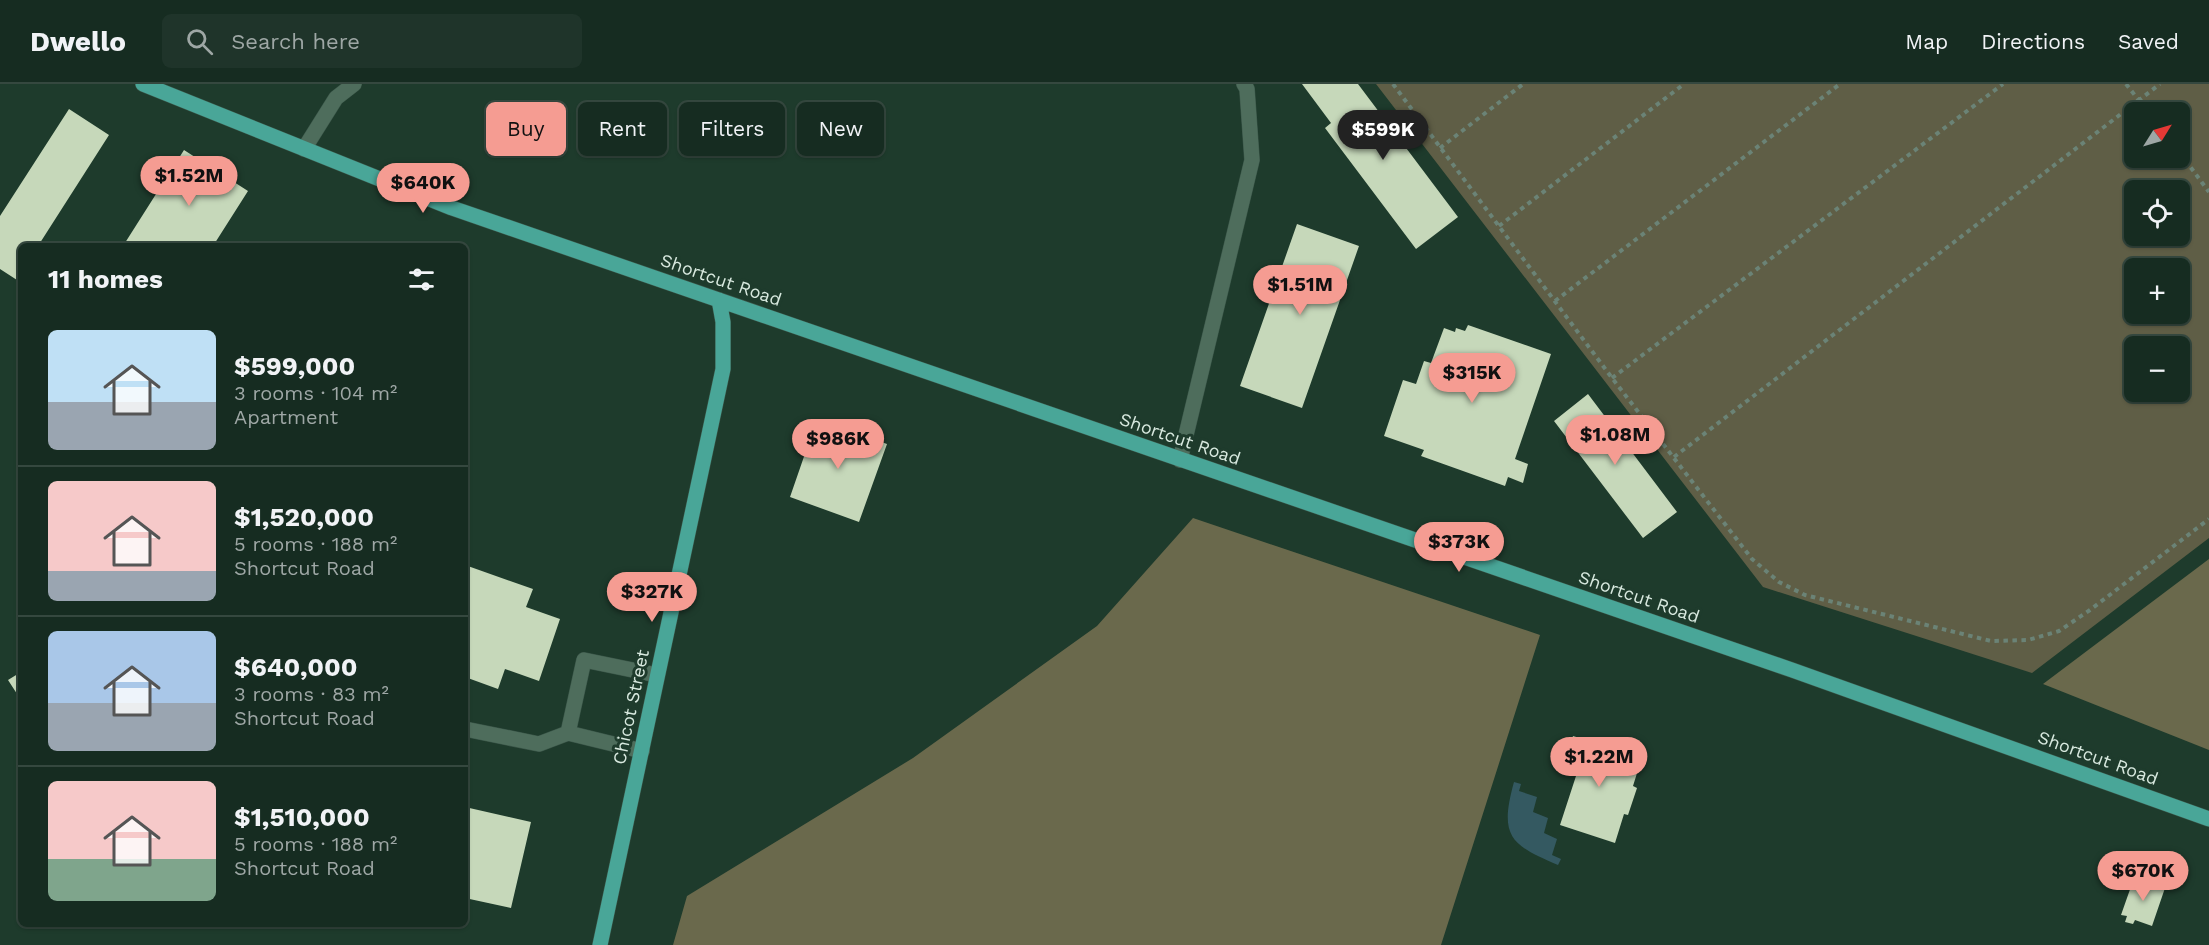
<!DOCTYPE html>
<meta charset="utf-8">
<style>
body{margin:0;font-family:"Work Sans",sans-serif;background:#1f342a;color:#f1f3f6;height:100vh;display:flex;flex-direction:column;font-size:22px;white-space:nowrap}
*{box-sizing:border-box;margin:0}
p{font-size:20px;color:#9ea7a5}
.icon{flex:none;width:33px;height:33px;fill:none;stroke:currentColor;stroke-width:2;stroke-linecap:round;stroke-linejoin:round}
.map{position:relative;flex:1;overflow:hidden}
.side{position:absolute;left:18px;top:159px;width:450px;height:684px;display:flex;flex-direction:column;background:#162c21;border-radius:9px;box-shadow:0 2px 4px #0004,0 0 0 2px #35483f}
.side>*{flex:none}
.top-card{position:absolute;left:486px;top:18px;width:570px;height:54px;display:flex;gap:12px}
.needle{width:39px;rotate:53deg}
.buttons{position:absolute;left:2124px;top:18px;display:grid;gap:12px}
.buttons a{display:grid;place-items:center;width:66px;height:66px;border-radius:9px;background:#162c21;box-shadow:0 2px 4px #0004,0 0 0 2px #35483f;font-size:30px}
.price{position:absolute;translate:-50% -51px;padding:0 14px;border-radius:21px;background:#f59c92;color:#111;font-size:20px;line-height:39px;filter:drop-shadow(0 2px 3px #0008)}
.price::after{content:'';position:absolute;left:50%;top:36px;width:18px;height:14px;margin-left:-9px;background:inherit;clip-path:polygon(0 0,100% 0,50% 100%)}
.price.on{background:#222;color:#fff}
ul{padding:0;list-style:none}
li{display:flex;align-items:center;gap:18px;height:150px;padding:0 30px}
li+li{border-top:2px solid #35483f}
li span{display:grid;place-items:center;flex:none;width:168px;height:120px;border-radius:9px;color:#555}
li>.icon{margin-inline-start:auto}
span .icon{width:72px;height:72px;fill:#fffc;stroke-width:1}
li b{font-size:26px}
h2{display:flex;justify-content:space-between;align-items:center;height:72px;padding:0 30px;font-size:26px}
.tag{padding:0 21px;border-radius:9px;background:#162c21;box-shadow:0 2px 4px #0004,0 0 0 2px #35483f;font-size:21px;line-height:54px}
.tag.on{background:#f59c92;color:#111}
header{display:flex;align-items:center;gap:36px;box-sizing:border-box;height:84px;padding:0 30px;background:#162c21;border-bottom:2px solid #35483f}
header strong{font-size:28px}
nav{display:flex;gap:33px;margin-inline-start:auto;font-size:21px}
.search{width:420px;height:54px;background:#1f342a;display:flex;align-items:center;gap:15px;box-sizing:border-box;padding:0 21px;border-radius:9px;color:#9ea7a5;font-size:22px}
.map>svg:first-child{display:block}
.green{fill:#5f5e46;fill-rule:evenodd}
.forest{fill:#6a694c}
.water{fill:#345961}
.building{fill:#c6d8ba}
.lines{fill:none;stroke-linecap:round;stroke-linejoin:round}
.minor-casing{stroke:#3b5649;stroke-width:16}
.major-casing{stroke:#3b5649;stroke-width:16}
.path{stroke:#6b8376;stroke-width:4;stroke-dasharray:4.5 4.5;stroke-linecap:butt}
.minor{stroke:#4e6d5c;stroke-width:15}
.major{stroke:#49a698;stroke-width:15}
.labels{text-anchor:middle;stroke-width:6;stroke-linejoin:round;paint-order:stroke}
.street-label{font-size:18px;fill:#d8e9df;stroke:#1e3b2c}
</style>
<header>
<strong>Dwello</strong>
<div class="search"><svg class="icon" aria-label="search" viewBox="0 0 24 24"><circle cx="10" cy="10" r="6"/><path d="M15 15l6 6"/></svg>Search here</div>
<nav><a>Map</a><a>Directions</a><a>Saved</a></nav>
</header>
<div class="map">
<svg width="2209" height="861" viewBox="0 0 2209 861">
<rect width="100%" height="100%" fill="#1e3b2c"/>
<path class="green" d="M 1376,0 L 2209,0 L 2209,454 L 2032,589 L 1763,503 ZM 2134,28 L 2180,28 L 2180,74 L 2134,74 ZM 2134,106 L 2180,106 L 2180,152 L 2134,152 ZM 2134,184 L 2180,184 L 2180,230 L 2134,230 ZM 2134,262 L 2180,262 L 2180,308 L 2134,308 Z"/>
<path class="forest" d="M 1193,434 L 1540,551 L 1441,861 L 673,861 L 687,812 L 913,674 L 1097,542 Z
M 2209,475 L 2209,666 L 2043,600 Z"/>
<path class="water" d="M 1514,698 L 1521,700 L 1519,707 L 1537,713 L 1533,728 L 1548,734 L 1544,749 L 1557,755 L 1552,771 L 1561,775 L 1558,781 C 1510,761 1499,752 1514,698 Z"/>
<path class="building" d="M 1302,0 L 1358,0 L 1458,133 L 1416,165 L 1325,44 L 1331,39 Z
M 69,25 L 109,51 L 38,162 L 21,162 L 21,189 L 17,196 L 0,185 L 0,132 Z
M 184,66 L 248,107 L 213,162 L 123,162 Z
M 1297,140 L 1359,162 L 1302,324 L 1240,302 Z
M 1468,241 L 1551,270 L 1515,375 L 1528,380 L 1523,399 L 1508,393 L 1505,402 L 1421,372 L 1424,366 L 1384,352 L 1403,296 L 1416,300 L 1424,277 L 1431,279 L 1444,244 L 1455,248 L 1456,244 L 1465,247 Z
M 1588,310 L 1677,428 L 1643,454 L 1554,337 Z
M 817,335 L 887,360 L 859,438 L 790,413 Z
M 465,481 L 533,505 L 526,523 L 560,535 L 539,597 L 505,585 L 498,605 L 465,593 Z
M 21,588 L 21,616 L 8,596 Z
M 1573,652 L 1642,673 L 1633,702 L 1637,704 L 1628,731 L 1624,730 L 1615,759 L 1560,741 L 1576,692 L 1562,688 Z
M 465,723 L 531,738 L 511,824 L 465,814 Z
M 2134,794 L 2165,804 L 2152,842 L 2135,836 L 2133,840 L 2125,838 L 2127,832 L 2121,831 Z"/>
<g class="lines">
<defs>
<path id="minor" d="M 304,65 L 336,14 L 354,0
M 1180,376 L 1252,76 L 1247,5 L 1244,0
M 465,645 L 539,660 L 568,649
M 642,667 L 568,649 L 584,576 L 657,591"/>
<path id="major" d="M 143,0 L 452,124 L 1792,586 L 2209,735
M 600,861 L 723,285 L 723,238 L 719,216"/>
</defs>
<use href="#minor" class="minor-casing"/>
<use href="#major" class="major-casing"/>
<path class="path" d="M 1393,0 L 1612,294 L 1752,475 L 1779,498 L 1805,511 L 1991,557 L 2028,556 L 2059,547 L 2090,526 L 2209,435
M 2126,0 L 2148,28
M 1440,64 L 1523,0
M 2180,69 L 2209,108
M 1499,142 L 1684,0
M 1555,217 L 1840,0
M 1612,294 L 2003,0
M 1674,373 L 2160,0"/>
<use href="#minor" class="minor"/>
<use href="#major" class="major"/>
</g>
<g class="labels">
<g class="street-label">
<text transform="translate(721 196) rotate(19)" y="6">Shortcut Road</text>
<text transform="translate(1180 355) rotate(19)" y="6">Shortcut Road</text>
<text transform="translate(1639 513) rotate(19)" y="6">Shortcut Road</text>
<text transform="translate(631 623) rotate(-78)" y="6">Chicot Street</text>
<text transform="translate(2098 674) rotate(20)" y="6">Shortcut Road</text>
</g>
</g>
</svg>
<div class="buttons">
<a><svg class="needle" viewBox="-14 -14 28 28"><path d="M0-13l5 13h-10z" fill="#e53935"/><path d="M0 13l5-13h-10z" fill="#9ea7a5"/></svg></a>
<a><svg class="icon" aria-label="locate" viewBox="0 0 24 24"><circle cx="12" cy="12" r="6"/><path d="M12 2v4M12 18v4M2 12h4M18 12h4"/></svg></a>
<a>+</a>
<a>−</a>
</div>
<b class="price on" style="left:1383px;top:77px">$599K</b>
<b class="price" style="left:189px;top:123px">$1.52M</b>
<b class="price" style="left:423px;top:130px">$640K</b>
<b class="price" style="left:1300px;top:232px">$1.51M</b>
<b class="price" style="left:1472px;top:320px">$315K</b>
<b class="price" style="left:1615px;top:382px">$1.08M</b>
<b class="price" style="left:838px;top:386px">$986K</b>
<b class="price" style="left:1459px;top:489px">$373K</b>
<b class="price" style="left:652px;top:539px">$327K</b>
<b class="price" style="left:1599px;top:704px">$1.22M</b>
<b class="price" style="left:2143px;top:818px">$670K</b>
<div class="top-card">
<a class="tag on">Buy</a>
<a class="tag">Rent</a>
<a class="tag">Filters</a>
<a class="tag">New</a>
</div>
<section class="side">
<h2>11 homes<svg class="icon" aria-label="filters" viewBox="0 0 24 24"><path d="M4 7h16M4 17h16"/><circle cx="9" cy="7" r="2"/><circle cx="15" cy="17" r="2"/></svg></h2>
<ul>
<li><span style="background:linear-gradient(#bfe0f5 60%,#9aa5b1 0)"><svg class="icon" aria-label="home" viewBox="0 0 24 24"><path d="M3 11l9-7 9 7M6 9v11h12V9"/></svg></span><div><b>$599,000</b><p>3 rooms · 104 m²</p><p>Apartment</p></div></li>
<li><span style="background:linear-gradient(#f6c9c9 75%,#9aa5b1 0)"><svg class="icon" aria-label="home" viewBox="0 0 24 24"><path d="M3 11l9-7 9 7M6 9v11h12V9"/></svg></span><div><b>$1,520,000</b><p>5 rooms · 188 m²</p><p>Shortcut Road</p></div></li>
<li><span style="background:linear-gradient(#a9c7e8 60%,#9aa5b1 0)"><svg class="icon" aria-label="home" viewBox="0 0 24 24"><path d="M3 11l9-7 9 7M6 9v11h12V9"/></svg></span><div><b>$640,000</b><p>3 rooms · 83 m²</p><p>Shortcut Road</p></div></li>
<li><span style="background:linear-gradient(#f6c9c9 65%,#7fa58c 0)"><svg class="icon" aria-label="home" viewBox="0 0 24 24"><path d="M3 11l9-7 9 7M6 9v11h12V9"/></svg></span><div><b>$1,510,000</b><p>5 rooms · 188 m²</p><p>Shortcut Road</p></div></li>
</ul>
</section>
</div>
